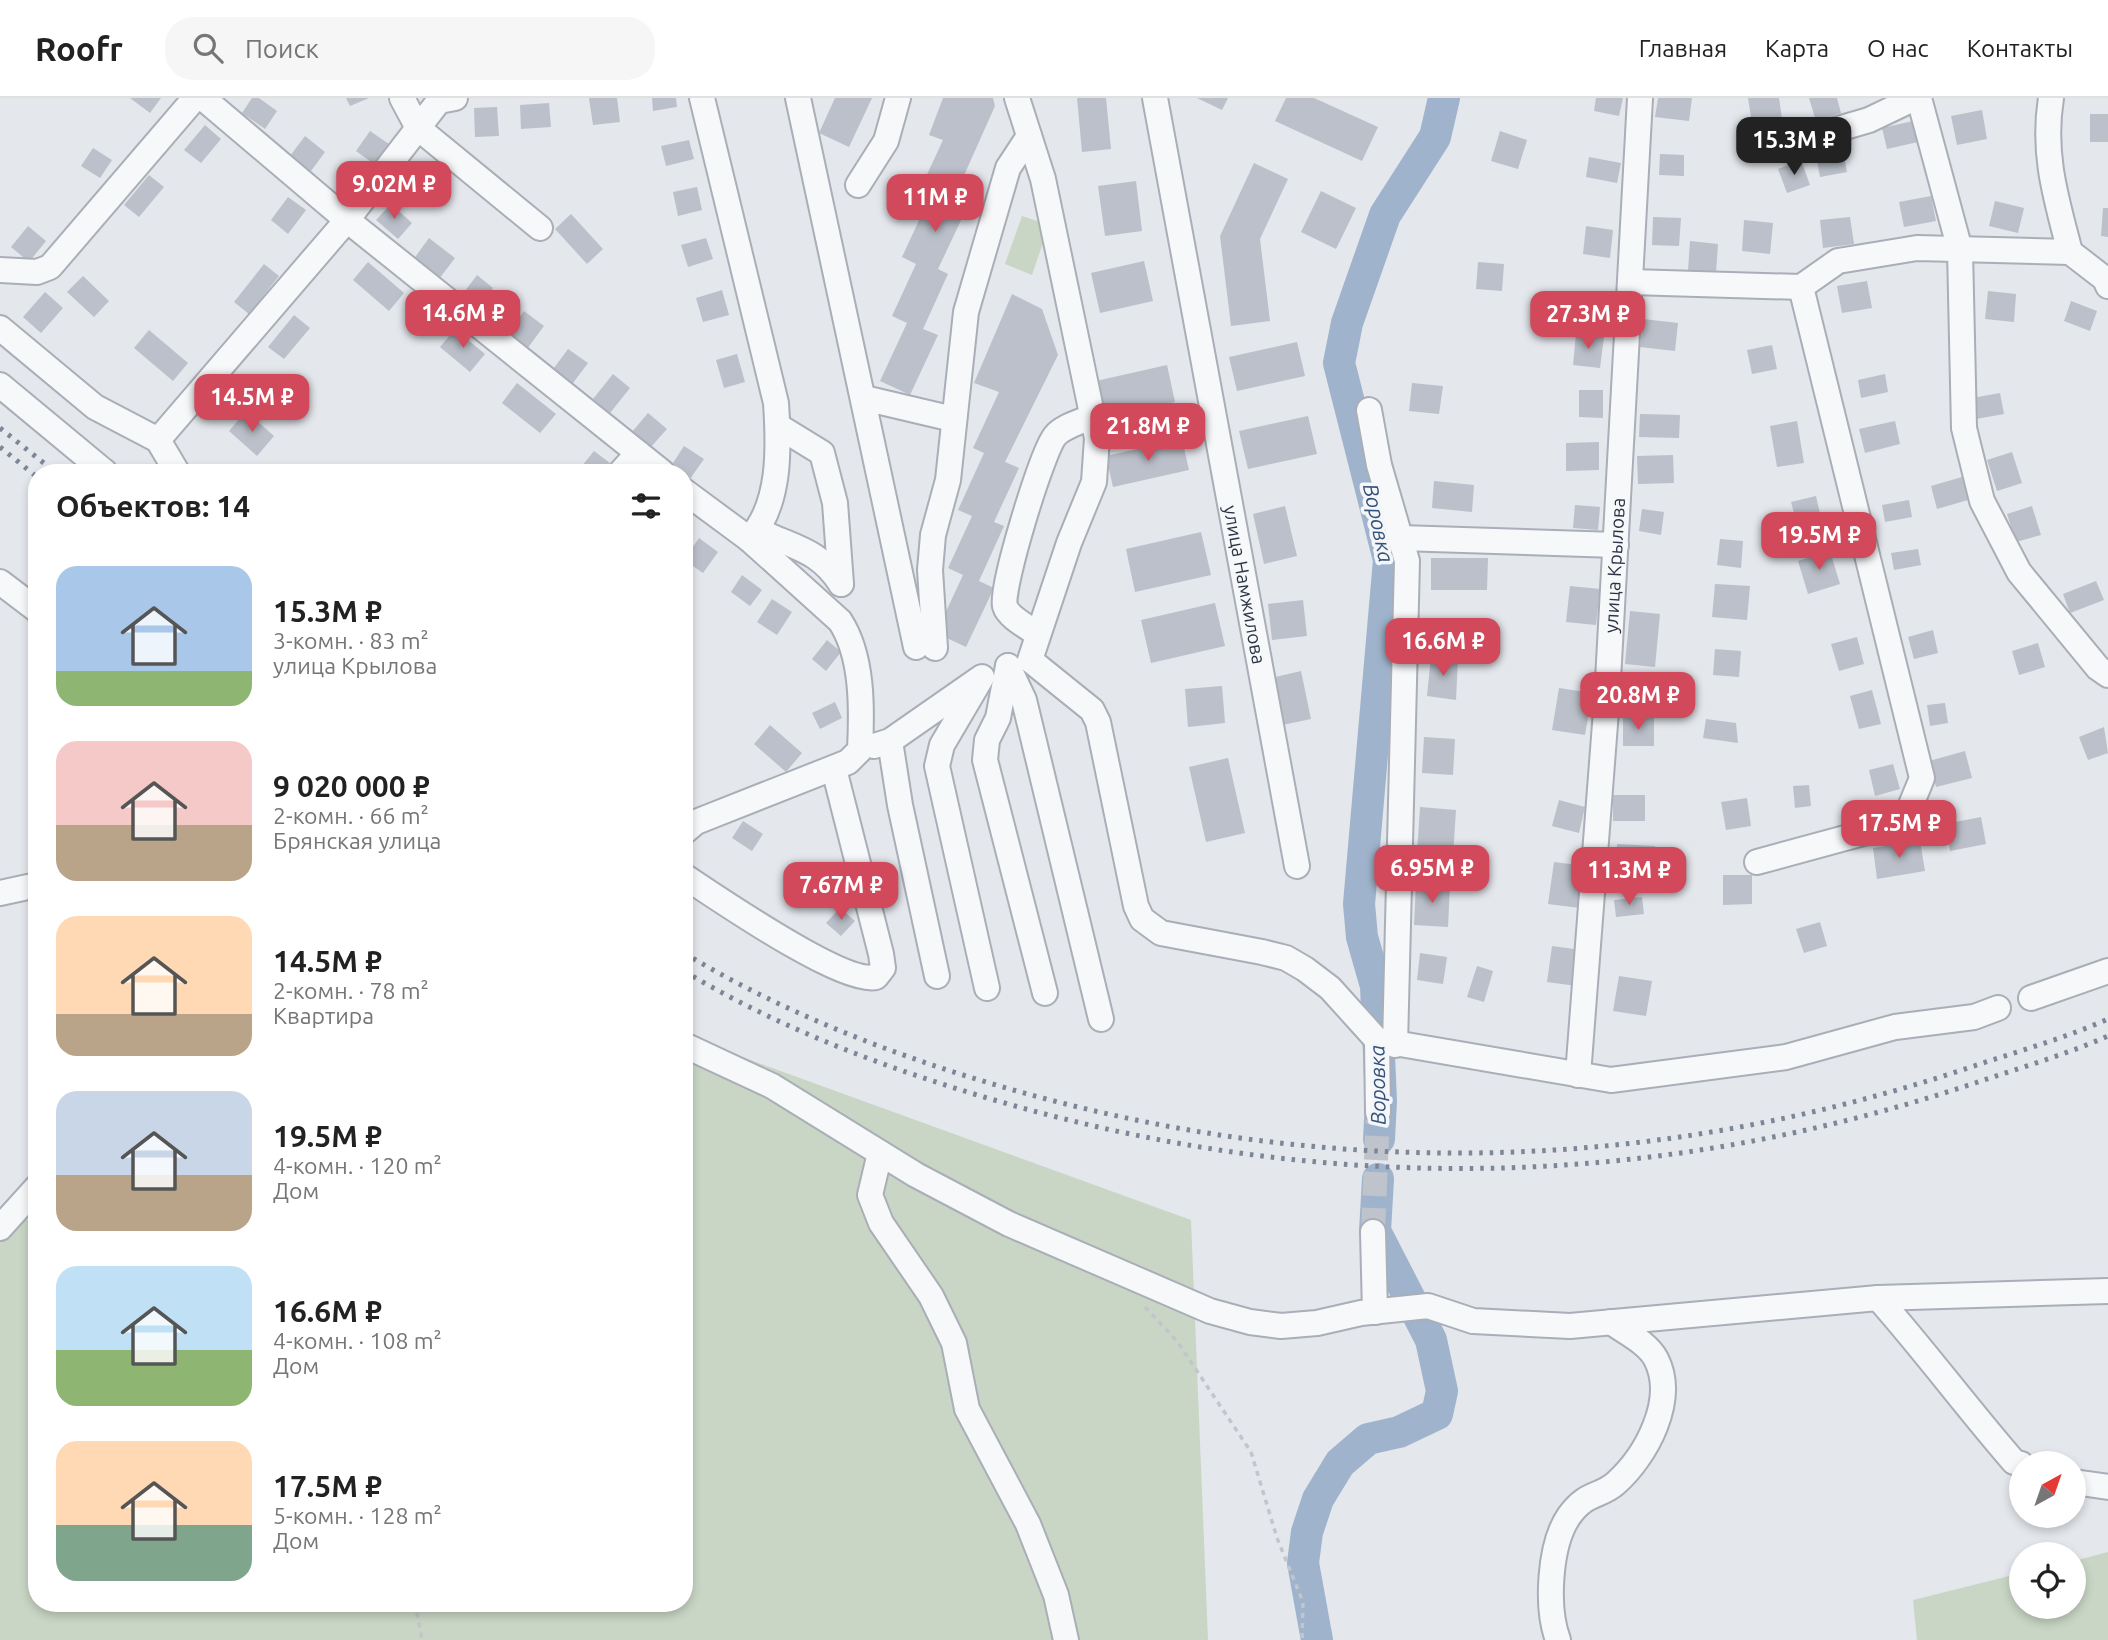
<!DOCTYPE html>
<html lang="ru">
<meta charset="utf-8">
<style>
body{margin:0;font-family:Ubuntu,sans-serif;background:#f6f6f6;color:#222;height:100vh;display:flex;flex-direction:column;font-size:26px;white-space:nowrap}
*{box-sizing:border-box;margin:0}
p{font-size:23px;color:#767676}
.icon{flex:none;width:38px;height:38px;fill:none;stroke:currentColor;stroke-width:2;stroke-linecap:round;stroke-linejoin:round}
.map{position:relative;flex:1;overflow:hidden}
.side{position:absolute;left:28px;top:366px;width:665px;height:1148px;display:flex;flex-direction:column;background:#fff;border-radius:28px;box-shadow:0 4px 10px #0003}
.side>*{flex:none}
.needle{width:46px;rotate:40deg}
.controls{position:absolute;left:2009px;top:1353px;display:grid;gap:14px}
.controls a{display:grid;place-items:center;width:77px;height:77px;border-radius:50%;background:#fff;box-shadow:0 4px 10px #0003;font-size:35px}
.price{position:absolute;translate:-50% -60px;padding:0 16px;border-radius:14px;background:#d1495b;color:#fff;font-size:23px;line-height:46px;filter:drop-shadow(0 2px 4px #0008)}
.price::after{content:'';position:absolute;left:50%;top:42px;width:21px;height:16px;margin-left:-10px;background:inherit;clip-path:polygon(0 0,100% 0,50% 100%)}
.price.on{background:#222;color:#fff}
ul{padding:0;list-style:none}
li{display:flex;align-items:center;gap:21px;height:175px;padding:0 28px}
li span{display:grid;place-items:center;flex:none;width:196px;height:140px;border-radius:21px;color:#555}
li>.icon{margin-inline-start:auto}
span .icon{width:84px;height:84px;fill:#fffc;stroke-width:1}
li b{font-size:30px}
h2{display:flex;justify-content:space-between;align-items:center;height:84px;padding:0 28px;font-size:30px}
header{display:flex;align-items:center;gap:42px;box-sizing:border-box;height:98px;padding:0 35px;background:#fff;border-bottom:2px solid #e0e0e0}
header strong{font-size:33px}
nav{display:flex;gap:38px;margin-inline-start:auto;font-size:24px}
.search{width:490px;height:63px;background:#f6f6f6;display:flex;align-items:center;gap:18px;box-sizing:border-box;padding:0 24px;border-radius:28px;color:#767676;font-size:26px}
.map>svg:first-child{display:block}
.green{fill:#c9d6c5}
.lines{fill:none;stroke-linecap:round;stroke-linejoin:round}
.river{stroke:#9fb4cc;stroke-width:32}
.building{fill:#bbc0ca}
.minor-tunnel{stroke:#bfc3cb;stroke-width:24;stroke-dasharray:24 12;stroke-linecap:butt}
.minor-casing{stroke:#a9aeb7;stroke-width:28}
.path{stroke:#c2c5cb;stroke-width:3.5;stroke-dasharray:5 5;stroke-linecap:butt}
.minor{stroke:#f7f8fa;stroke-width:24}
.rail{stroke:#7d8696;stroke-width:5;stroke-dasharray:3.5 7;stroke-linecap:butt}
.labels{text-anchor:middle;stroke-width:7;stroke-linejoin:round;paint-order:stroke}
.street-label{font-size:19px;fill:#2b3445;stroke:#f4f6f9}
.water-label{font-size:21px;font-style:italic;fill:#34527a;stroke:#f4f6f9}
</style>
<header>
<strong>Roofr</strong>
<div class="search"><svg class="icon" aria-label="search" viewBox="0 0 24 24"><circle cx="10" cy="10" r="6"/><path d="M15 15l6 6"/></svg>Поиск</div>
<nav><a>Главная</a><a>Карта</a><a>О нас</a><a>Контакты</a></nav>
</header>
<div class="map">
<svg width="2108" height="1542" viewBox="0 0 2108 1542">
<rect width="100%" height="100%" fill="#e4e7ec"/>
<path class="green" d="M 1022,118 L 1049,127 L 1032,177 L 1005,166 Z
M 684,938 L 1191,1122 L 1208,1542 L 0,1542 L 0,1127 L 37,1120 L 37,1505 L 684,1505 Z
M 2108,1454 L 2108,1542 L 1917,1542 L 1913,1502 L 2021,1475 L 2021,1508 L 2074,1508 L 2074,1463 Z"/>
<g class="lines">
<path class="river" d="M 1379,1041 L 1381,1003 L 1376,888 L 1362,839 L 1359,806 L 1389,462 L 1339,265 L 1347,225 L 1385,117 L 1435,39 L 1444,0
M 1317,1542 L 1303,1465 L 1307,1434 L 1318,1401 L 1340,1365 L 1368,1341 L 1399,1334 L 1437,1316 L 1442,1293 L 1431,1242 L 1375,1133 L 1378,1081"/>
</g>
<path class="building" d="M 130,0 L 161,0 L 150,15 Z
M 252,0 L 259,0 L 277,13 L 265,31 L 242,15 Z
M 346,0 L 369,0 L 350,8 Z
M 589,0 L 617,0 L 620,24 L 593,27 Z
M 652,0 L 676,0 L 677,9 L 653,13 Z
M 835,0 L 872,0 L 849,49 L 819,35 Z
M 943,0 L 993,0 L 995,8 L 949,111 L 963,118 L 938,171 L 948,176 L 923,231 L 938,237 L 910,297 L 880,283 L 907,225 L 892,218 L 916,166 L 902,159 L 928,103 L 917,98 L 943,42 L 929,37 Z
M 1077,0 L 1106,0 L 1111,51 L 1082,54 Z
M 1197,0 L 1228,0 L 1222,12 Z
M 1286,0 L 1314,0 L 1378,29 L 1362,63 L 1275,23 Z
M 1596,0 L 1623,0 L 1619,18 L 1594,13 Z
M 1658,0 L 1692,0 L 1689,23 L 1655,19 Z
M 1748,0 L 1779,0 L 1782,21 L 1752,25 Z
M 1809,0 L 1837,0 L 1841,15 L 1816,23 Z
M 549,5 L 551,29 L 521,31 L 520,7 Z
M 497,9 L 499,38 L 475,39 L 474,10 Z
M 1982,12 L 1987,41 L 1957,47 L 1951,18 Z
M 2090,16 L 2108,16 L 2108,44 L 2090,44 Z
M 1913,23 L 1918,44 L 1887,51 L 1882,30 Z
M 205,27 L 221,41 L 201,65 L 184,52 Z
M 370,33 L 389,46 L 374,66 L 356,53 Z
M 1500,33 L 1527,42 L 1518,71 L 1491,63 Z
M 305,38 L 325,54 L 311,73 L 290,58 Z
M 689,42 L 694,61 L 666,68 L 661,48 Z
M 1842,47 L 1847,74 L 1820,79 L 1815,52 Z
M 93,50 L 112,62 L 100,80 L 81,68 Z
M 1660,56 L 1684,57 L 1684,78 L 1659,77 Z
M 1589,59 L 1621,65 L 1617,85 L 1586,79 Z
M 1801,62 L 1810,87 L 1787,95 L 1778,71 Z
M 1254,65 L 1288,81 L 1260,141 L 1270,223 L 1231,228 L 1220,138 Z
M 149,77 L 164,89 L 139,119 L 124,107 Z
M 1136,83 L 1142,133 L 1105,138 L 1098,88 Z
M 697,89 L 702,112 L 678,118 L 673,94 Z
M 1321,93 L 1356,110 L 1336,151 L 1301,134 Z
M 1931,98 L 1936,123 L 1904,129 L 1899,104 Z
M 288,99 L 306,112 L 288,136 L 271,122 Z
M 1995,103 L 2024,110 L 2018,135 L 1989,128 Z
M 391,106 L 412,125 L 398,141 L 376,122 Z
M 2103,110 L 2108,110 L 2108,139 L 2101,138 Z
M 571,116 L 603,151 L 587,166 L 555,131 Z
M 1653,119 L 1681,120 L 1679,148 L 1652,147 Z
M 1850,119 L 1854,146 L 1823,150 L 1820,122 Z
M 1744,122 L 1773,125 L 1770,156 L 1742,153 Z
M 28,128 L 46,143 L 29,164 L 11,149 Z
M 1586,128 L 1613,132 L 1610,160 L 1583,156 Z
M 429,140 L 455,160 L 439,181 L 413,162 Z
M 706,140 L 713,161 L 688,169 L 681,147 Z
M 1690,143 L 1718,146 L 1716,175 L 1688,173 Z
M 1144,163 L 1153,203 L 1100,215 L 1091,175 Z
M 368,164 L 404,195 L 389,213 L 353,182 Z
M 1478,164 L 1504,166 L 1502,193 L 1476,191 Z
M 264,166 L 279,178 L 249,216 L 234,204 Z
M 477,177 L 493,190 L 478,210 L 462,197 Z
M 83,178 L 109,203 L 94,219 L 67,194 Z
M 1867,183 L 1872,210 L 1842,215 L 1837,188 Z
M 722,192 L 729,217 L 703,224 L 696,200 Z
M 1988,193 L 2016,196 L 2014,224 L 1985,221 Z
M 45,194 L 63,210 L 41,235 L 23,219 Z
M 1012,196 L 1042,211 L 1058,257 L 1005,364 L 1019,370 L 994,424 L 1004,428 L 979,483 L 994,490 L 966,549 L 936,535 L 963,477 L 948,470 L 972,418 L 958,412 L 984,355 L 973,350 L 999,294 L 974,285 Z
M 1571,201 L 1573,225 L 1542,228 L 1539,205 Z
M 2071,203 L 2097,213 L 2090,233 L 2064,223 Z
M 524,213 L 544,228 L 527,251 L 507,236 Z
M 294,217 L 310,230 L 284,261 L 268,249 Z
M 1643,221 L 1678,225 L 1675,253 L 1640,249 Z
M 455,231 L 485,256 L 470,274 L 440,249 Z
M 149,232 L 188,265 L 173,283 L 134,250 Z
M 1576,236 L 1604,239 L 1600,270 L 1573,267 Z
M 1297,244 L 1305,278 L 1237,293 L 1229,259 Z
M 1772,247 L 1777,271 L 1752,276 L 1747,252 Z
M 568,251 L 588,265 L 570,289 L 551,274 Z
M 737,256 L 745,284 L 724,290 L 716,262 Z
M 1167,267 L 1175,304 L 1105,320 L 1096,283 Z
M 613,276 L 630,290 L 610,315 L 593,301 Z
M 1885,276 L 1888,294 L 1861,300 L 1858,282 Z
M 517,285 L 556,316 L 540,335 L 502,305 Z
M 1412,285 L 1443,288 L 1439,316 L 1409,313 Z
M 1579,292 L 1603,292 L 1603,320 L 1579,319 Z
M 2000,295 L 2004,316 L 1976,321 L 1972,300 Z
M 246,313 L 274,338 L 257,358 L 229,333 Z
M 648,315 L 667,331 L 650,350 L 632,334 Z
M 1640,316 L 1680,317 L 1679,340 L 1639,339 Z
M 1308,318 L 1317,356 L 1248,371 L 1239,333 Z
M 1797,323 L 1804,365 L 1777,369 L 1770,328 Z
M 1895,323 L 1900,346 L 1865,355 L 1859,331 Z
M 1182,341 L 1189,372 L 1113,389 L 1106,358 Z
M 1599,344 L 1599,372 L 1566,373 L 1566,345 Z
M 684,348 L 704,361 L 690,381 L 671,368 Z
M 594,353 L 610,365 L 602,374 L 577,374 Z
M 2012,354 L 2022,385 L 1997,393 L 1987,362 Z
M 1673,357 L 1674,385 L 1638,386 L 1637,358 Z
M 1962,379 L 1968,402 L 1937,411 L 1931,388 Z
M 1434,383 L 1474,387 L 1472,414 L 1432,410 Z
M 1816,398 L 1822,424 L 1798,429 L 1791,404 Z
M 1909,402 L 1912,419 L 1885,424 L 1882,407 Z
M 1575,407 L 1600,409 L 1598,432 L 1573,430 Z
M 1285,408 L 1297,458 L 1264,466 L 1253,416 Z
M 2032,408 L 2041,437 L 2016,444 L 2007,416 Z
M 1642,411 L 1664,414 L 1661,437 L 1639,433 Z
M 1201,434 L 1211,477 L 1135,494 L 1126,451 Z
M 699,440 L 718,454 L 703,475 L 684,462 Z
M 1720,441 L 1743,443 L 1741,470 L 1717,467 Z
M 1918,451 L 1921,467 L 1894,472 L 1891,455 Z
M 1830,453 L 1840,486 L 1808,496 L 1798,463 Z
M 1431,460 L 1488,460 L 1487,492 L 1431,492 Z
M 742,477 L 762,492 L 750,508 L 731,494 Z
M 2096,483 L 2104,502 L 2070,515 L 2063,496 Z
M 1715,486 L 1750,488 L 1747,522 L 1712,519 Z
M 1570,488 L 1600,491 L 1596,527 L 1566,524 Z
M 772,501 L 792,514 L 777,537 L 757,524 Z
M 1303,502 L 1307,538 L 1272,542 L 1268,506 Z
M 1215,505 L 1225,548 L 1151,565 L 1141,522 Z
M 1630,513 L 1660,516 L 1655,569 L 1625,566 Z
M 1933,532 L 1938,555 L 1914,561 L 1908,539 Z
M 1857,539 L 1864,566 L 1839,573 L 1831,546 Z
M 827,542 L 841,554 L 826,573 L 812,561 Z
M 2038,545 L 2045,569 L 2019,577 L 2012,553 Z
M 1715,551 L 1741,553 L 1739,579 L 1713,577 Z
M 1431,558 L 1458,560 L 1456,602 L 1427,598 Z
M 1301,573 L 1311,621 L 1273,629 L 1262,582 Z
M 1222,588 L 1225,625 L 1188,629 L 1185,591 Z
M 1559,590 L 1592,595 L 1585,637 L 1552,632 Z
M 1872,592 L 1881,626 L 1859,631 L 1850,598 Z
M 835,604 L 842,620 L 820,631 L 812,615 Z
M 1945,605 L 1948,625 L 1930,628 L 1927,607 Z
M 1623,620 L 1654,620 L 1654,648 L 1623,648 Z
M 1706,621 L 1736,625 L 1738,645 L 1703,640 Z
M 770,627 L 802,655 L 786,674 L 754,646 Z
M 2104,629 L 2108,655 L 2088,662 L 2079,639 Z
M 1424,639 L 1455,641 L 1453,677 L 1422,675 Z
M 1965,653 L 1972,680 L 1936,689 L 1929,663 Z
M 1228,660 L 1245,735 L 1206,744 L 1189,669 Z
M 684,666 L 691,671 L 684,681 Z
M 1893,666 L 1900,691 L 1875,698 L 1869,672 Z
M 1809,687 L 1811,708 L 1795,710 L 1793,688 Z
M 1613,697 L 1645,697 L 1645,723 L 1613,723 Z
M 1747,700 L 1751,728 L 1726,732 L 1721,704 Z
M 1559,702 L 1585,709 L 1579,735 L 1552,728 Z
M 1420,709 L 1456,712 L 1453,758 L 1417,756 Z
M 1981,719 L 1986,746 L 1950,753 L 1945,726 Z
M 743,723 L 763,736 L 752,753 L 732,740 Z
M 1920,743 L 1925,773 L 1877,781 L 1873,750 Z
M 1617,746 L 1655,748 L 1653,780 L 1616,777 Z
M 1554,764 L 1586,768 L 1580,810 L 1548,806 Z
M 1723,777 L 1752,777 L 1752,806 L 1723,807 Z
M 1416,786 L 1450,788 L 1448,829 L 1414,827 Z
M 1642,799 L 1644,816 L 1616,819 L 1614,802 Z
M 840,810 L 855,823 L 841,838 L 826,825 Z
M 1820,824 L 1827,848 L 1804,855 L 1796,831 Z
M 1552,848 L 1581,852 L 1577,888 L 1547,884 Z
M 1420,855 L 1447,859 L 1443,886 L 1417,882 Z
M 1477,868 L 1493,873 L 1484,904 L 1467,899 Z
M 1619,878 L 1652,883 L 1646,918 L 1613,913 Z"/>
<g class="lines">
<path class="minor-tunnel" d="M 1373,1134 L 1378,1014"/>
<defs>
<g id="minor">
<path d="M 203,0 L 347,122 L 662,374"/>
<path d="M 455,0 L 439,3 L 418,30 L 540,130"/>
<path d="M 702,0 L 776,305 C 779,349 781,407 749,441"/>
<path d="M 798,0 L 916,549"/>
<path d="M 1017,0 L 1043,81 L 1097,340 L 1094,384 L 1069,445 L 1030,562 L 1092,612 L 1098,624 L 1136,808 L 1142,821 L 1161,835 L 1262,854 L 1286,860 L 1305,871 L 1330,890 L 1377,942 L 1611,982 L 1786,959 L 1895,929 L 1974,919 L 1998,910"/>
<path id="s1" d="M 1155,0 L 1297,768"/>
<path d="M 1919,0 L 1960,152 L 1964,330 L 1982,403 L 2019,474 L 2098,570 L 2108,577"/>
<path d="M 1811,39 L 1869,22 L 1915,0"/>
<path d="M 858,87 L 886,43 L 898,0"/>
<path d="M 2070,154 L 2105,181 L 2108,188"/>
<path d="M 0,172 L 37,174 L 50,169 L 195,0"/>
<path d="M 1631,184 L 1801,189 L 1838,163 L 1917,150 L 2070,154 C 2056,100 2042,56 2051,0"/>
<path d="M 0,230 L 95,309 L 158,342 L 177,374"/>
<path d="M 0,287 L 105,374"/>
<path d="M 864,300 L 953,321"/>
<path d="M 1369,312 L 1379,367 L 1407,463 L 1395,947"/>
<path d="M 778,328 L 822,355 L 835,405 L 841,486"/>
<path d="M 158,342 L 347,122 L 418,30 L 402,0"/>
<path d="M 621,374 L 638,355"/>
<path d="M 684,393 L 749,441 L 840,523 C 863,558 862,611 860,652 L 848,664 L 696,724 L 684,734"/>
<path d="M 758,432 C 792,450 818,450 841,486"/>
<path d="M 1400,440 L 1616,447"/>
<path d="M 0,484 L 37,512"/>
<path d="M 1037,536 C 1028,529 1008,519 1005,508 C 1000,491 1042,354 1055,338 C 1063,328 1081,324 1093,318"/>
<path d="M 935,550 L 930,472 L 933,437 L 948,382 L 966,214 L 1008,70 L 1029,38"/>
<path d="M 1008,568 L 1024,602 L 1101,921"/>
<path d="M 1008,568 L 998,620 L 987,642 L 985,662 L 1045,895"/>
<path d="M 982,579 L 942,647 L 937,668 L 987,890"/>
<path d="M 890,643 L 900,707 L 937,878"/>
<path d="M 874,648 L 890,643 L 979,581"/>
<path d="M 1757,764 L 1904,724 L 1922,680 L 1801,189"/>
<path d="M 684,778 C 716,799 843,887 876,879 L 883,870 L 881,856 L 834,671"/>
<path d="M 0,795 L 37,787"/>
<path d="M 2031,900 L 2108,873"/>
<path d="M 1377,942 L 1378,1014"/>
<path d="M 684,947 L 772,988 L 916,1077 L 1009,1126 L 1210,1213 L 1250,1224 L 1281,1228 L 1317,1225 L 1361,1215 L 1428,1208 L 1473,1223 L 1570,1228 L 1878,1200 L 2108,1193"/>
<path id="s2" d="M 1578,977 L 1607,600 L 1640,0"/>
<path d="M 880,1055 L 870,1097 L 881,1125 L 931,1198 L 954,1245 L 967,1311 L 1028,1426 L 1056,1497 L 1066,1542"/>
<path d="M 0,1130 L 37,1089"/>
<path d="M 1373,1134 L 1375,1214"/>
<path d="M 1878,1200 C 1925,1253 1967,1310 2014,1364 L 2021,1366"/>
<path d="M 2074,1384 L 2108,1389"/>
<path d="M 1558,1542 C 1546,1510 1549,1447 1569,1418 C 1587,1393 1599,1400 1616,1385 C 1646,1358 1677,1302 1656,1261 C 1648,1245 1625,1234 1611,1224"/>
</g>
</defs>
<use href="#minor" class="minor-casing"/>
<path class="path" d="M 1145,1209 L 1177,1243 L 1251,1354 L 1277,1440 L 1303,1504 L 1302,1542
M 415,1505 L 422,1542"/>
<use href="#minor" class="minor"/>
<path class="rail" d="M 0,330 L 55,374
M 0,349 L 37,379
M 684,855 C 775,910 875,950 976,981 C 1309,1083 1638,1080 1968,970 C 2015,954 2063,941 2108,921
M 684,873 C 777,929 880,968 984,999 C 1317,1098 1645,1095 1975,985 C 2019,970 2065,957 2108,938"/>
</g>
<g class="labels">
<g class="street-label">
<text dy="7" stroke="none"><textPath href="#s2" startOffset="511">улица Крылова</textPath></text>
<text dy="7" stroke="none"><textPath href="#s1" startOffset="495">улица Намжилова</textPath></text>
</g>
<g class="water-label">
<text transform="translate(1378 425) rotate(78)" y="7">Воровка</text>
<text transform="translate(1378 987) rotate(-91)" y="7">Воровка</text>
</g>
</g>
</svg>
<div class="controls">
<a><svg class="needle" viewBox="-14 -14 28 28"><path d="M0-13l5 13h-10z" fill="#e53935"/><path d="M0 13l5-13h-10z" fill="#767676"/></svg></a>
<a><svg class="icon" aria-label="locate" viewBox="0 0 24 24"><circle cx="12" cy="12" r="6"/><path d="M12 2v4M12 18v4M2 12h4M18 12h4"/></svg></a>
</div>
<b class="price on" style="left:1794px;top:79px">15.3M ₽</b>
<b class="price" style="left:394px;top:123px">9.02M ₽</b>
<b class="price" style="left:935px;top:136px">11M ₽</b>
<b class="price" style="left:463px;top:252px">14.6M ₽</b>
<b class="price" style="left:1588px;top:253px">27.3M ₽</b>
<b class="price" style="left:252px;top:336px">14.5M ₽</b>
<b class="price" style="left:1148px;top:365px">21.8M ₽</b>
<b class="price" style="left:1819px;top:474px">19.5M ₽</b>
<b class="price" style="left:1443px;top:580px">16.6M ₽</b>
<b class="price" style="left:1638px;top:634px">20.8M ₽</b>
<b class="price" style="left:1899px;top:762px">17.5M ₽</b>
<b class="price" style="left:1432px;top:807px">6.95M ₽</b>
<b class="price" style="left:1629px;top:809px">11.3M ₽</b>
<b class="price" style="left:841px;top:824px">7.67M ₽</b>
<section class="side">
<h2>Объектов: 14<svg class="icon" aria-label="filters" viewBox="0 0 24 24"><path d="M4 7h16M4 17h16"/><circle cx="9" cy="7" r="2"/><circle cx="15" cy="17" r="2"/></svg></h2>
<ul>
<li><span style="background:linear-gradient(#a9c7e8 75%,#8fb573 0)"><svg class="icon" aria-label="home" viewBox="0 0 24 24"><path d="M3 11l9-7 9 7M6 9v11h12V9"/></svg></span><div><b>15.3M ₽</b><p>3-комн. · 83 m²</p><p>улица Крылова</p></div></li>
<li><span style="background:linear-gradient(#f6c9c9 60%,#b9a48a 0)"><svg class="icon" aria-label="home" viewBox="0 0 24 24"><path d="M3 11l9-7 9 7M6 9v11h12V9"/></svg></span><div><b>9 020 000 ₽</b><p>2-комн. · 66 m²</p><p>Брянская улица</p></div></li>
<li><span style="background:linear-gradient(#ffd9b3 70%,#b9a48a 0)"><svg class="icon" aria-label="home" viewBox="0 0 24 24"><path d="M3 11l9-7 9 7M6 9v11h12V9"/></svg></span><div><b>14.5M ₽</b><p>2-комн. · 78 m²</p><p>Квартира</p></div></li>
<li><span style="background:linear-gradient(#c9d6e8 60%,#b9a48a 0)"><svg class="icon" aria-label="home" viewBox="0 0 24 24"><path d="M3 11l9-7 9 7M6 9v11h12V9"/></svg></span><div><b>19.5M ₽</b><p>4-комн. · 120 m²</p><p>Дом</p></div></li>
<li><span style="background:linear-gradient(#bfe0f5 60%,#8fb573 0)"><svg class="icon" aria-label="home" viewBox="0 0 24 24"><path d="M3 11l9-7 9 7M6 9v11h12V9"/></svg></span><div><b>16.6M ₽</b><p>4-комн. · 108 m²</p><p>Дом</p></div></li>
<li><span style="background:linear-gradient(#ffd9b3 60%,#7fa58c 0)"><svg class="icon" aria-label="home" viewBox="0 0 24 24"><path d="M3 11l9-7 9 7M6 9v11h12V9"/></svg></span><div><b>17.5M ₽</b><p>5-комн. · 128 m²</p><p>Дом</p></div></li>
</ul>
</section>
</div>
